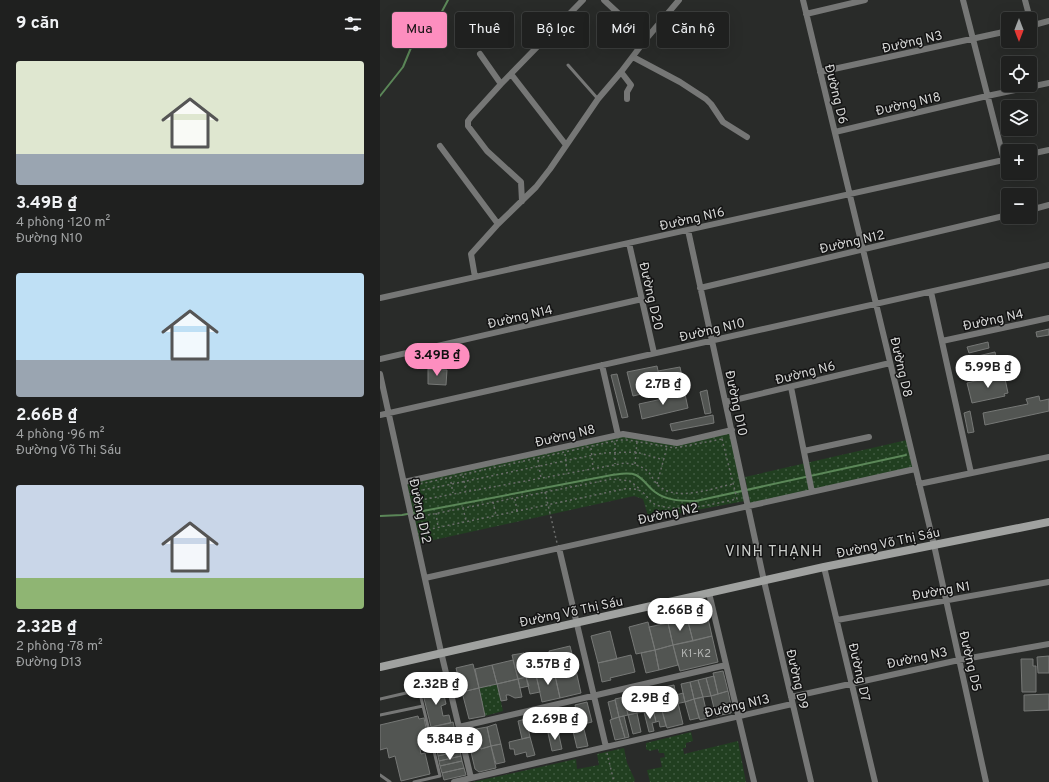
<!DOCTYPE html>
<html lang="vi">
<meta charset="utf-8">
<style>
body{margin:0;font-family:Overpass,sans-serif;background:#2c2d2c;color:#f1f3f6;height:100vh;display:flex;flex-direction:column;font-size:15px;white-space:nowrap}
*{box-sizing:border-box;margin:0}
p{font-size:13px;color:#a1a3a4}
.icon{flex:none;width:22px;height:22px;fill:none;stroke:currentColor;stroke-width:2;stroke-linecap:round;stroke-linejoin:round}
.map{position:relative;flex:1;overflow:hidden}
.drawer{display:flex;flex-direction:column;background:#1f201f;width:380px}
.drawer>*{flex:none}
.top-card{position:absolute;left:12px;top:12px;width:380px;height:36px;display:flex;gap:8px}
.needle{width:26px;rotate:180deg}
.tools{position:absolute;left:621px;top:12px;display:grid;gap:8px}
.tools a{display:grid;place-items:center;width:36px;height:36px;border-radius:4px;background:#1f201f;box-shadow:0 4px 16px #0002,0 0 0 1px #3c3e3d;font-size:20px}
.price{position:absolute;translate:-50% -34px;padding:0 9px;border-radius:14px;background:#fff;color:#222;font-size:13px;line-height:26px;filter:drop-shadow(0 1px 2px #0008)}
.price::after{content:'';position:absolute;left:50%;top:24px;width:12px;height:9px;margin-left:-6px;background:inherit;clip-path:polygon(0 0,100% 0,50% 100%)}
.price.selected{background:#fd8ebf;color:#111}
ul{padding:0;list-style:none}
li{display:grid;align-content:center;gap:8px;height:212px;padding:0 16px}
li span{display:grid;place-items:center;height:124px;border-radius:4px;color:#555}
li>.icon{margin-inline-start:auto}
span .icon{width:72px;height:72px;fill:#fffc;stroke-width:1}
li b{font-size:17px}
h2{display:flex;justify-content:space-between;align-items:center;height:48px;padding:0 16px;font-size:17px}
.pill{padding:0 14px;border-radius:4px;background:#1f201f;box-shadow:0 4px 16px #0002,0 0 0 1px #3c3e3d;font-size:14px;line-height:36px}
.pill.selected{background:#fd8ebf;color:#111}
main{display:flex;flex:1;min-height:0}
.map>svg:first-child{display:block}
.grass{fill:url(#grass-dots)}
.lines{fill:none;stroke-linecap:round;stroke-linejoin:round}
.stream{stroke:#5b8758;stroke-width:2}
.building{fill:#525552;stroke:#767876}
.path{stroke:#6b6d6b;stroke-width:1.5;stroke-dasharray:2 3;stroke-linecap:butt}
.service{stroke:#767776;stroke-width:3}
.minor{stroke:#767776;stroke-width:6}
.secondary{stroke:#a0a2a0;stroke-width:8}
.labels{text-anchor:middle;stroke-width:3;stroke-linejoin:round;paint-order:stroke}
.number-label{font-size:11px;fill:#b4b6b4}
.street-label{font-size:13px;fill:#d5d6d5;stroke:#131313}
.quarter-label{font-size:15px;letter-spacing:1px;fill:#cbcecb;stroke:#131313}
</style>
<main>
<section class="drawer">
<h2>9 căn<svg class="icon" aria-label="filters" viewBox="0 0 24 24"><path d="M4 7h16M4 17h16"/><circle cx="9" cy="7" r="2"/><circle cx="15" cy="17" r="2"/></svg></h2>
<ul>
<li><span style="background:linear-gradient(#dfe7d0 75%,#9aa5b1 0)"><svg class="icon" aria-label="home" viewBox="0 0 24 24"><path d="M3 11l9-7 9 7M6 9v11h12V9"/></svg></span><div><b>3.49B ₫</b><p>4 phòng · 120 m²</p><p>Đường N10</p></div></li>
<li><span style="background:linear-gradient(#bfe0f5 70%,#9aa5b1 0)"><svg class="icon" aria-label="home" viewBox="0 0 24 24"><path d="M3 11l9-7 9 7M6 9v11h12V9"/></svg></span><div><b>2.66B ₫</b><p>4 phòng · 96 m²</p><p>Đường Võ Thị Sáu</p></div></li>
<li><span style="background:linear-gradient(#c9d6e8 75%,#8fb573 0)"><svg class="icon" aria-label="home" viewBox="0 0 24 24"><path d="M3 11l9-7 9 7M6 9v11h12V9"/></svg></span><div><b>2.32B ₫</b><p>2 phòng · 78 m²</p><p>Đường D13</p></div></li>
</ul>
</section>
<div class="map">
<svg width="669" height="782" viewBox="0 0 669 782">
<defs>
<pattern id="grass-dots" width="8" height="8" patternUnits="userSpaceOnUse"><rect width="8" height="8" fill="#213f20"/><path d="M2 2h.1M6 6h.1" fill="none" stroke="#405a40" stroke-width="1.8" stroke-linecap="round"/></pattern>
</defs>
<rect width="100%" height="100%" fill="#292b29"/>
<path class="grass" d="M 350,433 L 365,501 L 269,519 L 263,499 L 254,496 L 40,543 L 27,484 L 243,436 L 297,445 Z
M 527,440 L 534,467 L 371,506 L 365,477 Z
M 117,684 L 123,711 L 105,716 L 99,688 Z
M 311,732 L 313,741 L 306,743 L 306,748 L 303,748 L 304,754 L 358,741 L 366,782 L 270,782 L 267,770 L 282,767 L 280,758 L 285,757 L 284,753 L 279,753 L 278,749 L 270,751 L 266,749 L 266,743 Z
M 244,748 L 247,763 L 255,780 L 254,782 L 93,782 L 196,759 L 197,769 L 219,765 L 217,754 Z"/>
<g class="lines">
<path class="stream" d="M 0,96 L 23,67 L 33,43 L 59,17 L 68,0
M 0,516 L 22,515 L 232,475 C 240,474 249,472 256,475 C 264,479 268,487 275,492 C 287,501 302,501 316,501 L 526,455"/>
</g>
<path class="building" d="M 669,329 L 669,335 L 657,337 L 656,332 Z
M 608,342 L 609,348 L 589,353 L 587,347 Z
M 615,352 L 618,365 L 588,372 L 585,359 Z
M 277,366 L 280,380 L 272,382 L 274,391 L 253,396 L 247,372 Z
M 300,367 L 305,391 L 296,393 L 293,378 L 280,380 L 278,371 Z
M 48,369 L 67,370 L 66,385 L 48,384 Z
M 237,374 L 248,417 L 242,418 L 231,375 Z
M 624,374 L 628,393 L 624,394 L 625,396 L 592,403 L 587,383 Z
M 327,390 L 331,413 L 325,414 L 320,392 Z
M 305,394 L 308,408 L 262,419 L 259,404 Z
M 659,396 L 660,401 L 669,399 L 669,411 L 605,425 L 603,413 L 648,404 L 646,399 Z
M 590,411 L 594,432 L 588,433 L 584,413 Z
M 333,415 L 334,423 L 292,431 L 290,424 Z
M 327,614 L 332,636 L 313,641 L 307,618 Z
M 307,618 L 313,641 L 293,645 L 288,623 Z
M 268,622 L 275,650 L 256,654 L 249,627 Z
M 288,623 L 293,645 L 275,650 L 269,627 Z
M 230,631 L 237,659 L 218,663 L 211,636 Z
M 332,636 L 338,662 L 300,671 L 293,645 Z
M 293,645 L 298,665 L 279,670 L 275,650 Z
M 190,646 L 195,666 L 174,671 L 169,651 Z
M 275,650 L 279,670 L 266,673 L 261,653 Z
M 170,652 L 174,671 L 148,677 L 145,664 L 142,665 L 140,659 Z
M 144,653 L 145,658 L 140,659 L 142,665 L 145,664 L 148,677 L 138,679 L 132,655 Z
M 251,655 L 255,672 L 230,678 L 231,680 L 222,682 L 218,663 Z
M 669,656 L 669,673 L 658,673 L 657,657 Z
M 641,659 L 653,659 L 653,666 L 656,666 L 656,692 L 642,692 Z
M 133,660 L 138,679 L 117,684 L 112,665 Z
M 93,664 L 99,688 L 82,692 L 76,668 Z
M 112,665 L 117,684 L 99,688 L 95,669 Z
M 195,666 L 201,693 L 180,698 L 174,671 Z
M 174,671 L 180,698 L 162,702 L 156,675 Z
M 343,671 L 348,691 L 338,694 L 333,673 Z
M 156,675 L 160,692 L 150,694 L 146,677 Z
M 334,676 L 338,694 L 331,696 L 326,678 Z
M 146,677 L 149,686 L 140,688 L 138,679 Z
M 326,678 L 331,696 L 323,697 L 318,680 Z
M 138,679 L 142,697 L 135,698 L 129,695 L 126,695 L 127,700 L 121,701 L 117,684 Z
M 318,680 L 323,697 L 314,699 L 310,682 Z
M 310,682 L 314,699 L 305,702 L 301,684 Z
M 294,685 L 296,695 L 303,693 L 305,702 L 290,705 L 285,687 Z
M 60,686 L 62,687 L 66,704 L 61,706 L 63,716 L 69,715 L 71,723 L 51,727 L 42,690 Z
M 285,687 L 290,705 L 281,707 L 277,689 Z
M 99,688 L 105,716 L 89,719 L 82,692 Z
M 277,689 L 281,707 L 273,709 L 268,691 Z
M 268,691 L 273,709 L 264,712 L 260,693 Z
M 348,691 L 352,710 L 351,713 L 336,716 L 331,696 Z
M 260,693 L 264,712 L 257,713 L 252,695 Z
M 669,694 L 669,710 L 644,711 L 644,695 Z
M 252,695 L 257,713 L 248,715 L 244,697 Z
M 244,697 L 248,715 L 239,717 L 235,699 Z
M 323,697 L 328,718 L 320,720 L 314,699 Z
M 314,699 L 319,718 L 310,720 L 305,702 Z
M 235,700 L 239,717 L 232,719 L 228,702 Z
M 207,702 L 212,722 L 192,727 L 191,722 L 201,719 L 199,715 L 197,715 L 195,705 Z
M 298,703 L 303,724 L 287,728 L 281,707 Z
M 281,707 L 286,726 L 280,727 L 279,721 L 276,722 L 273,709 Z
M 273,709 L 276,722 L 272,723 L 274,731 L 269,732 L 264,712 Z
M 173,712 L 178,731 L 168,733 L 163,714 Z
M 257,713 L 261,732 L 253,734 L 248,715 Z
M 38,716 L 39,719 L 44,718 L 49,742 L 39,744 L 41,754 L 45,753 L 50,774 L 21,781 L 15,756 L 9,758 L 7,748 L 0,750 L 0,725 Z
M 244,716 L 249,737 L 245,738 L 239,717 Z
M 239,717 L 245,738 L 235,740 L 230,720 Z
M 146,719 L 150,737 L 142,739 L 138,721 Z
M 73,722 L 75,731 L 53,736 L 51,727 Z
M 116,724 L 121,744 L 111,746 L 107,727 Z
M 203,725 L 208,746 L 197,748 L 192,727 Z
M 107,727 L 111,746 L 101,749 L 96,729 Z
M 96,729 L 101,749 L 111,746 L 116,768 L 99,772 L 95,769 L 86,731 Z
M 75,731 L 77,740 L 55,746 L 53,736 Z
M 178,731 L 182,749 L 172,751 L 168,733 Z
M 150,737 L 155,755 L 147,757 L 146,752 L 135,755 L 134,749 L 130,749 L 129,742 Z
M 77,740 L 79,746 L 57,751 L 55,746 Z
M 121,744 L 125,762 L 116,764 L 111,746 Z
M 79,746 L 80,751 L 58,756 L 57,751 Z
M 80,751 L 81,756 L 59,761 L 58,756 Z
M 81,756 L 82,761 L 60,766 L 59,761 Z
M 82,761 L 84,768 L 62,773 L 60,766 Z
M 84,768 L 86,775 L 64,780 L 62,773 Z"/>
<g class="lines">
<path class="path" d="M 342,439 L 357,499 C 332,504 306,512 280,506 C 264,503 270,486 244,489 L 41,531 L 31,486 L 239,440 L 248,440 L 295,448 Z
M 235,443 L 235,464
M 211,448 L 213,468
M 185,454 L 187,472
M 158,460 L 161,478
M 255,464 L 257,442
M 83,476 L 86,491
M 70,477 L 73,493
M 277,484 L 287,447
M 33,492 L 223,453 L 256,452 L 284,460
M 165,492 L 177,543
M 135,499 L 137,511
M 35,501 L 245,463 C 254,464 264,466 270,474 C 273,478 275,483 279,486 C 297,502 333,488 353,484
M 113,502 L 116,515
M 83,508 L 86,521
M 56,513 L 58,527
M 38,517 L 232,479 L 250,481 L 261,490
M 227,753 L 234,782"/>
<path class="service" d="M 188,65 L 218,99
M 0,699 L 39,690 L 43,706
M 0,715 L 43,706 L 60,776 L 34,782
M 0,775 L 10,782"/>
<path class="minor" d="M 224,0 L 266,39
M 423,0 L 554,545 L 606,782
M 583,0 L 624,160
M 645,0 L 650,19
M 426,14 L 485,0
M 650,26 L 669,21
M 100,54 L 121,84 L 91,117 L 88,121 L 88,126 L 107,151 L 141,182 L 142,201
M 253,57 L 300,82 L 326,99 L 331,104 L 343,122 L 367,137
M 241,72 L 251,85 L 247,92 L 247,99
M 440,72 L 628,31
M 131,74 L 186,145
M 121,84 L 203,0
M 455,132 L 607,96 L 669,83
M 60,146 L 118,224
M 650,154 L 669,150
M 650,210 L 669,205
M 308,230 L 384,581 L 431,782
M 249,243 L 274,353
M 95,277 L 91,254 L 118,224 L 156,187 L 170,169 L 218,99 L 241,72 L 266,39 L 299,0
M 320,288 L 628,215
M 551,292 L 591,473
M 0,298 L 628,159
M 562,341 L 669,318
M 0,359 L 262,299
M 222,365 L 238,435
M 0,374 L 61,652 L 91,778
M 411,387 L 432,492
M 346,402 L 510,363
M 0,415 L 669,265
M 424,451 L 489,437
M 24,482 L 243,434 L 297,443 L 352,430
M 539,484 L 669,457
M 179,548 L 226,747
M 444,567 L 495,782
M 45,578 L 535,469
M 329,593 L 374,782
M 457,620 L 669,582
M 411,697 L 579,660 L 669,644
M 79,727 L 346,665
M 74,782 L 412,704"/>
<path class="secondary" d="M 0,667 L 444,567 L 669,522"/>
</g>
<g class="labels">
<g class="number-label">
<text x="316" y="657">K1-K2</text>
</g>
<g class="street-label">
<text transform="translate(532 41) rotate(-13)" y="5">Đường N3</text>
<text transform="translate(457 94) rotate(76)" y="5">Đường D6</text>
<text transform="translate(528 103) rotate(-13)" y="5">Đường N18</text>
<text transform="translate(312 218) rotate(-13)" y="5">Đường N16</text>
<text transform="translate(472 241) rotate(-13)" y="5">Đường N12</text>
<text transform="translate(272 296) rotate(77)" y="5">Đường D20</text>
<text transform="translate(140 316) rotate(-13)" y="5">Đường N14</text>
<text transform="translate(613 319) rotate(-12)" y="5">Đường N4</text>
<text transform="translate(332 329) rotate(-13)" y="5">Đường N10</text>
<text transform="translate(522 367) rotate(77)" y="5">Đường D8</text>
<text transform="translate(425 372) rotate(-14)" y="5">Đường N6</text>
<text transform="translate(357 403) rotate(78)" y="5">Đường D10</text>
<text transform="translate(185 435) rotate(-13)" y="5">Đường N8</text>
<text transform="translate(41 511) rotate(78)" y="5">Đường D12</text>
<text transform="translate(288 513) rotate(-12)" y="5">Đường N2</text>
<text transform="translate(508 542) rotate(-12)" y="5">Đường Võ Thị Sáu</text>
<text transform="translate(561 590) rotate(-10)" y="5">Đường N1</text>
<text transform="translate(191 611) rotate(-12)" y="5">Đường Võ Thị Sáu</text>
<text transform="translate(537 657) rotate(-12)" y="5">Đường N3</text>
<text transform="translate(591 661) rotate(77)" y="5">Đường D5</text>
<text transform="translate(480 672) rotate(77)" y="5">Đường D7</text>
<text transform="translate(418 679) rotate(77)" y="5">Đường D9</text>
<text transform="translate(357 705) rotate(-13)" y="5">Đường N13</text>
</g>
<g class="quarter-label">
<text x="394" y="556">VINH THẠNH</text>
</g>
</g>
</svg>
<div class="tools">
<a><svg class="needle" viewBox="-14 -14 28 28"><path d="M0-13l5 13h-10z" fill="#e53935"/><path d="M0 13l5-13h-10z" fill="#a1a3a4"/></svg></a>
<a><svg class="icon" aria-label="locate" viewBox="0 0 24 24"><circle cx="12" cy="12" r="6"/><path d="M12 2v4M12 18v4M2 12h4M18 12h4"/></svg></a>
<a><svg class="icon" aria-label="layers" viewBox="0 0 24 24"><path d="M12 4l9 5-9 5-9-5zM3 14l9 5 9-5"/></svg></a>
<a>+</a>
<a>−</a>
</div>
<b class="price selected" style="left:57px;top:377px">3.49B ₫</b>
<b class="price" style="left:608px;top:389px">5.99B ₫</b>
<b class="price" style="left:283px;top:406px">2.7B ₫</b>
<b class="price" style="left:300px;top:632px">2.66B ₫</b>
<b class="price" style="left:168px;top:686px">3.57B ₫</b>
<b class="price" style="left:56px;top:706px">2.32B ₫</b>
<b class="price" style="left:270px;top:720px">2.9B ₫</b>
<b class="price" style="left:175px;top:741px">2.69B ₫</b>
<b class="price" style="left:70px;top:761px">5.84B ₫</b>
<div class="top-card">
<a class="pill selected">Mua</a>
<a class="pill">Thuê</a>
<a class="pill">Bộ lọc</a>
<a class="pill">Mới</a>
<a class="pill">Căn hộ</a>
</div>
</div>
</main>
